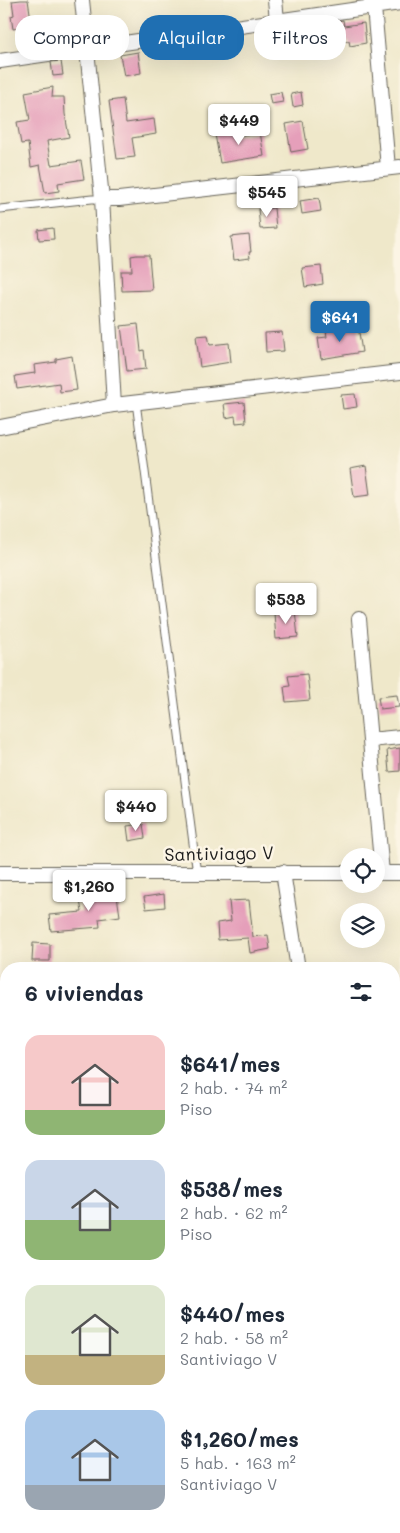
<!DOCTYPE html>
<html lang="es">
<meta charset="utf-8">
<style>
body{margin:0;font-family:Mali,sans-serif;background:#f2f2f3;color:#1f2937;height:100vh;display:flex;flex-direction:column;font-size:19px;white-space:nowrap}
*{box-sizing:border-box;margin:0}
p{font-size:16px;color:#747a83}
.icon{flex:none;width:28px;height:28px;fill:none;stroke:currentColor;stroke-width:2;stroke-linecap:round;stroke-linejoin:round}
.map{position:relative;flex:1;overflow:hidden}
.panel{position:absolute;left:0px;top:962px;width:400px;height:571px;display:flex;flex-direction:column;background:#fff;border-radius:20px 20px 0 0;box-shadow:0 5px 20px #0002}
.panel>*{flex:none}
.banner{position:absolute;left:15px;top:15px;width:370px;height:45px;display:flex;gap:10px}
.fabs{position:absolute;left:340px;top:848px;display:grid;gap:10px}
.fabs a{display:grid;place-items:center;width:45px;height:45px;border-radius:50%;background:#fff;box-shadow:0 5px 20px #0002;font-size:25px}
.price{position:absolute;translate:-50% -42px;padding:0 11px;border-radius:5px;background:#fff;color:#222;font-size:16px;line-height:32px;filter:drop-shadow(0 1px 2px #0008)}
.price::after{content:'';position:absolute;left:50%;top:30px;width:15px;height:11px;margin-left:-8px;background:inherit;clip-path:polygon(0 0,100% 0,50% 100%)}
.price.current{background:#1f6fb2;color:#fff}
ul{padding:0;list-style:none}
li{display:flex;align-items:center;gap:15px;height:125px;padding:0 25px}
li span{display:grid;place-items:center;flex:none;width:140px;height:100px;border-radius:15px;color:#555}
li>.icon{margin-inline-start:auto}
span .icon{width:60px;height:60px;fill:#fffc;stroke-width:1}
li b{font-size:21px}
h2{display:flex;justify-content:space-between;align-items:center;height:60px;padding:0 25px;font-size:21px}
.pill{padding:0 18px;border-radius:20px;background:#fff;box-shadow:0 5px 20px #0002;font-size:18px;line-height:45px}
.pill.current{background:#1f6fb2;color:#fff}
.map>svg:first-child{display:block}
.building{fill:#e59fba}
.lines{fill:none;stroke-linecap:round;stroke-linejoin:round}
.lane-casing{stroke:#666359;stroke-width:9}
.street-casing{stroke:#666359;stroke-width:16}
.lane{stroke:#fff;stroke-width:7}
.street{stroke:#fff;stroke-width:14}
.labels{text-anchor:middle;stroke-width:5;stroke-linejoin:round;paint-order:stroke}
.street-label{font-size:18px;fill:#1c1c1c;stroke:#fcf5e5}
</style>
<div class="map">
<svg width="400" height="1533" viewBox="0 0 400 1533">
<rect width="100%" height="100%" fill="#fcf5e5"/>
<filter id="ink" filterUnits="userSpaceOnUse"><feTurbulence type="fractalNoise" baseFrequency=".02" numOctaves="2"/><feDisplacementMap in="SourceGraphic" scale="10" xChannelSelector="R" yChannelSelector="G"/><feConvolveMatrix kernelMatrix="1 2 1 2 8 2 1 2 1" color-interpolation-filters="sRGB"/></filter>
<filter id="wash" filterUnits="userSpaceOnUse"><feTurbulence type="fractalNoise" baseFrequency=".0096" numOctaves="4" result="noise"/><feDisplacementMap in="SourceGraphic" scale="20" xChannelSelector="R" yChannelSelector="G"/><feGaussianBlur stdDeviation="1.12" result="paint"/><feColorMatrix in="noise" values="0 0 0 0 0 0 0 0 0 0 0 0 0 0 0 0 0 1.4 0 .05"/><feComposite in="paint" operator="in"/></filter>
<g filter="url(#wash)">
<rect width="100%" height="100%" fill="#efe8ca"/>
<g id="blocks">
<path class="building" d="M 21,0 L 28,0 L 32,26 L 13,29 L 11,16 L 14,15 L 12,1 Z
M 343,20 L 344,26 L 364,23 L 366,43 L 350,46 L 349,41 L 330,43 L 327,23 Z
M 298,38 L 300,51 L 284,54 L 282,41 Z
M 184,43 L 186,55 L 167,58 L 165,46 Z
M 138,52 L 141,73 L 124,76 L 120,55 Z
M 61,61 L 63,75 L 53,76 L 51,62 Z
M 53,87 L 52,97 L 64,97 L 65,114 L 69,137 L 47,141 L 51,165 L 81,161 L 84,179 L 58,183 L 59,191 L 45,193 L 40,165 L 31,167 L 28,143 L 21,144 L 17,122 L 30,120 L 25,92 Z
M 281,92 L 283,102 L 271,104 L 269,94 Z
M 301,92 L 303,105 L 293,107 L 291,94 Z
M 123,99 L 126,123 L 154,119 L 156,134 L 132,138 L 135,157 L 117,159 L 109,101 Z
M 303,121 L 308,149 L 291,152 L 286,124 Z
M 235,131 L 235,136 L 260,132 L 264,156 L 220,163 L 215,134 Z
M 319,198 L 321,211 L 302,214 L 300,201 Z
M 274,208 L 276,228 L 260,229 L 258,209 Z
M 53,228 L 54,239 L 39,240 L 38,230 Z
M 249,235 L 251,252 L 249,252 L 250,258 L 234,260 L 231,237 Z
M 137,255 L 149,255 L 152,290 L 122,291 L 121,271 L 132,271 L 131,256 Z
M 321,266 L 323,284 L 305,287 L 302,268 Z
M 138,324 L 141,351 L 144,350 L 146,369 L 127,371 L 121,326 Z
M 358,326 L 362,352 L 321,359 L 318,338 L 327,337 L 326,331 Z
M 282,332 L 284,351 L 266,352 L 265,333 Z
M 208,335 L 210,345 L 229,343 L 231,362 L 200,367 L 196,336 Z
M 72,356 L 77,390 L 60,392 L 59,383 L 17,389 L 15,376 L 35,373 L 34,365 L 56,362 L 56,359 Z
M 355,394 L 357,407 L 343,409 L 341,395 Z
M 244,402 L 246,422 L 236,423 L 235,416 L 226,418 L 224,404 Z
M 366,466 L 370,495 L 354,497 L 350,469 Z
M 295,610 L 298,637 L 276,639 L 274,613 Z
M 307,674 L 310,700 L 286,702 L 284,687 L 290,686 L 288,676 Z
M 397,695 L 399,707 L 380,709 L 378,697 Z
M 400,748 L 400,771 L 389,772 L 387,750 Z
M 143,824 L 145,838 L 129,841 L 127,826 Z
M 115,883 L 120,916 L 99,919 L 100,927 L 51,931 L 49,915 L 82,912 L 80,900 L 106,896 L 104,884 Z
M 164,894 L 165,907 L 146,909 L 144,897 Z
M 249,900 L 253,937 L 268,935 L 270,949 L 250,953 L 248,938 L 218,940 L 217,923 L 231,921 L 229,901 Z
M 33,943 L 50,944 L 50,961 L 32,961 Z"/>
</g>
</g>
<g filter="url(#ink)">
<use href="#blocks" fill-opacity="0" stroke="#666359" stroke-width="1"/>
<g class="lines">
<defs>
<path id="lane" d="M 0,209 L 92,199 L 102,199
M 136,402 L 197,874"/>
<path id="street" d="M 82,0 L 102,199 L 114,405
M 275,0 L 277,20
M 374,7 L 388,168
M 0,61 L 400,3
M 102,199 L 119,199 L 400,167
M 0,427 L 114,405 L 400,372
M 359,619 L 382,873
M 370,740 L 400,737
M 283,872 L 298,969
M 0,873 L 349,873
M 376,873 L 400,873
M 394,1026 L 400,1026
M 0,1066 L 6,1066
M 0,1221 L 6,1221
M 394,1230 L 400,1230
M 96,1528 L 97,1533
M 387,1533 L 387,1528"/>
</defs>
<use href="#lane" class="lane-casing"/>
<use href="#street" class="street-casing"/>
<use href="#lane" class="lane"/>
<use href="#street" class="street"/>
</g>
</g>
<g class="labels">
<g class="street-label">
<text transform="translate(219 854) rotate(-1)" y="6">Santiviago V</text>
</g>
</g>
</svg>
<div class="fabs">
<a><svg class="icon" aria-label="locate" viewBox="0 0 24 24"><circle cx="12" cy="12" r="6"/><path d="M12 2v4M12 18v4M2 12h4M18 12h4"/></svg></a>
<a><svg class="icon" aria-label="layers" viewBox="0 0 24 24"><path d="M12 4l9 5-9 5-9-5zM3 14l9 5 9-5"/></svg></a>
</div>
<b class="price" style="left:239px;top:146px">$449</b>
<b class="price" style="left:267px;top:218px">$545</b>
<b class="price current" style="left:340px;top:343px">$641</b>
<b class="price" style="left:286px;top:625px">$538</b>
<b class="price" style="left:136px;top:832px">$440</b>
<b class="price" style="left:89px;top:912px">$1,260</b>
<div class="banner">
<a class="pill">Comprar</a>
<a class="pill current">Alquilar</a>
<a class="pill">Filtros</a>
</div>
<section class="panel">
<h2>6 viviendas<svg class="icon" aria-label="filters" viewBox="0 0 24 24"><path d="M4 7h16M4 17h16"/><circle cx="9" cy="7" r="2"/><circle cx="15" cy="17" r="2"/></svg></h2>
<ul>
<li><span style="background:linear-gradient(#f6c9c9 75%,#8fb573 0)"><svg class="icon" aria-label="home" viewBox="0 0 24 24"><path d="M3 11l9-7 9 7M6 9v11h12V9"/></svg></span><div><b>$641/mes</b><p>2 hab. · 74 m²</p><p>Piso</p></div></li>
<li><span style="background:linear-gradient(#c9d6e8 60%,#8fb573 0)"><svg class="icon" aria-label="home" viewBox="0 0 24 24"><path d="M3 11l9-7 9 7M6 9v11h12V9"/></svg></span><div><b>$538/mes</b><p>2 hab. · 62 m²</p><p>Piso</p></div></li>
<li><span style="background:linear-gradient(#dfe7d0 70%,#c2b280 0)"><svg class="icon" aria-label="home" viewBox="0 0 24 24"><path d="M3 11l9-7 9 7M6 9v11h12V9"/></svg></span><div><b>$440/mes</b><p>2 hab. · 58 m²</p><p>Santiviago V</p></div></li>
<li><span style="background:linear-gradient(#a9c7e8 75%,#9aa5b1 0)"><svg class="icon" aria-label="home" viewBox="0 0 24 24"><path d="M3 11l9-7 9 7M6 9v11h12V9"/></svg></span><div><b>$1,260/mes</b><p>5 hab. · 163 m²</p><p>Santiviago V</p></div></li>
</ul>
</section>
</div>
